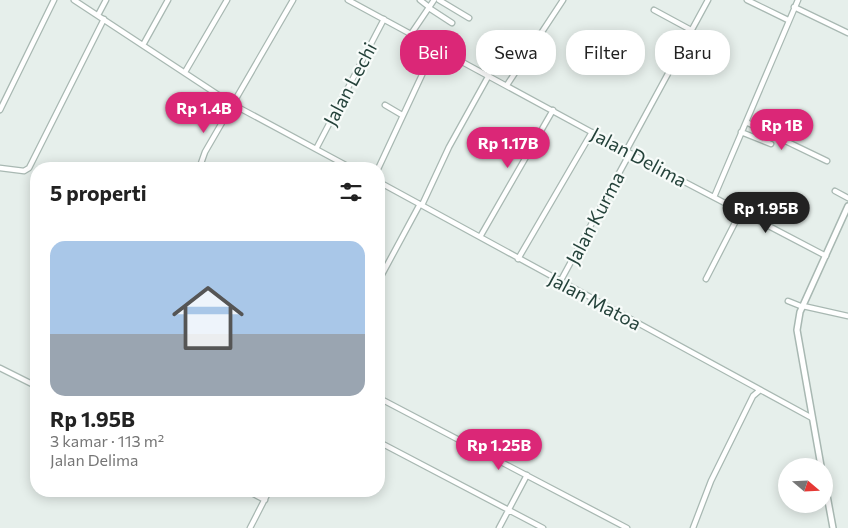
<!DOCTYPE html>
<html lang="id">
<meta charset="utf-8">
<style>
body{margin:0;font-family:Commissioner,sans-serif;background:#f6f6f6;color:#222;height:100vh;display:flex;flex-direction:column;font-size:19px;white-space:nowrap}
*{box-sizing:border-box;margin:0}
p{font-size:16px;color:#767676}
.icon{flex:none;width:28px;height:28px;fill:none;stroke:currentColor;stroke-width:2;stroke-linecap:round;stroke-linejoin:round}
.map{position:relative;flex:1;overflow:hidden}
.details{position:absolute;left:30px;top:162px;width:355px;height:335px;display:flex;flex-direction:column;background:#fff;border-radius:20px;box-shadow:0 2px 12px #0003}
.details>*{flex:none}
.top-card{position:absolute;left:400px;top:30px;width:372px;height:45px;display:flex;gap:10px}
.needle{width:32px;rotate:109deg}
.tools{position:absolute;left:778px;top:458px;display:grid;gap:10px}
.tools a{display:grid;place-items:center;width:55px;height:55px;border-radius:50%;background:#fff;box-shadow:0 2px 12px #0003;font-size:25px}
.price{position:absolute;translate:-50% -42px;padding:0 11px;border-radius:18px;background:#db2777;color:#fff;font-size:16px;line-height:32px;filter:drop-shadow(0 1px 2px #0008)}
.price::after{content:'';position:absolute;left:50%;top:30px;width:15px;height:11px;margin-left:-8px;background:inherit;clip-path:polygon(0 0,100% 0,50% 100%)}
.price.selected{background:#222;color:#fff}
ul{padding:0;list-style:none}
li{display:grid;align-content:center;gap:10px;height:265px;padding:0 20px}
li span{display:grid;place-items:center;height:155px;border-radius:15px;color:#555}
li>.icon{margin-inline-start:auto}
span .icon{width:90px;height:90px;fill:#fffc;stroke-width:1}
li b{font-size:21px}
h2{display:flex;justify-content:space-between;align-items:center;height:60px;padding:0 20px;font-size:21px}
.chip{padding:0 18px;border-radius:20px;background:#fff;box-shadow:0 2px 12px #0003;font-size:18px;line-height:45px}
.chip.selected{background:#db2777;color:#fff}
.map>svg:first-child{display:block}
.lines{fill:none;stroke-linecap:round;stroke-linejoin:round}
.minor-casing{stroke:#a8b8b2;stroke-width:7}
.tertiary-casing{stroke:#a8b8b2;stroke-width:8}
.minor{stroke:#fff;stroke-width:4.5}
.tertiary{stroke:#fff;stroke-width:5}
.labels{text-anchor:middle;stroke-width:4.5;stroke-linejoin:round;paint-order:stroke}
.street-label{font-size:19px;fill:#24423a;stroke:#f7fbf9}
</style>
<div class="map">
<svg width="848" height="528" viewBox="0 0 848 528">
<rect width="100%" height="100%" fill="#e6efeb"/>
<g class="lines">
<defs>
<path id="minor" d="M 74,0 L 232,104 L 353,169
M 348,0 L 654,166 L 826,256
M 420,0 L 429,7
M 439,0 L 469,18
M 747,0 L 788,20
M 794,7 L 848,33
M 429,8 L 452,23
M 654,10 L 691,30
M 98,15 L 106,0
M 411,34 L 434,0
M 143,45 L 168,0
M 185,72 L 227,0
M 507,85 L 563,0
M 385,105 L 402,115
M 0,110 L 54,0
M 746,122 L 827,161
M 741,132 L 771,144
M 316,149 L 384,19
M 626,151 L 708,0
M 0,168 L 24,171 L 29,168 L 104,19
M 199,169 L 205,152 L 293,0
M 378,169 L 435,47
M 379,182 L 812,418
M 835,191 L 848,198
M 714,197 L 798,0
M 422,205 L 449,147 L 489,75
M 480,237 L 553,110
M 518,259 L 592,132
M 706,279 L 741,211
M 379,280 L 420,204
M 560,282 L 630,153
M 788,301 L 803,307
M 803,306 L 848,316
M 0,368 L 36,386
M 379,398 L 627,528
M 379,442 L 543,528
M 248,491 L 265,500
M 250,528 L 269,491
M 499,528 L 527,475
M 693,528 L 711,481 L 753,396 L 760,390"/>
<path id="tertiary" d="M 821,466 L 797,330 L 800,312 L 848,206
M 824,479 L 833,528"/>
</defs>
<use href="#minor" class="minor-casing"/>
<use href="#tertiary" class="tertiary-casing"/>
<use href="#minor" class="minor"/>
<use href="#tertiary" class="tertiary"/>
</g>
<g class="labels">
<g class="street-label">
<text transform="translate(350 84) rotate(-62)" y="7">Jalan Lechi</text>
<text transform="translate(639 157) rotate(28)" y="7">Jalan Delima</text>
<text transform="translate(595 218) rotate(-62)" y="7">Jalan Kurma</text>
<text transform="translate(595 301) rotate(28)" y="7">Jalan Matoa</text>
</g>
</g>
</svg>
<div class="tools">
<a><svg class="needle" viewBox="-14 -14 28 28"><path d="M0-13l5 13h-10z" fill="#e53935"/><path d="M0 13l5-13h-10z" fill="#767676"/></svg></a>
</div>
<b class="price" style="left:204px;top:134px">Rp 1.4B</b>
<b class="price" style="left:782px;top:151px">Rp 1B</b>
<b class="price" style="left:508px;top:169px">Rp 1.17B</b>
<b class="price selected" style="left:766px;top:234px">Rp 1.95B</b>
<b class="price" style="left:499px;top:471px">Rp 1.25B</b>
<div class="top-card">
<a class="chip selected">Beli</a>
<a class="chip">Sewa</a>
<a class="chip">Filter</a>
<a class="chip">Baru</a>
</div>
<section class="details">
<h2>5 properti<svg class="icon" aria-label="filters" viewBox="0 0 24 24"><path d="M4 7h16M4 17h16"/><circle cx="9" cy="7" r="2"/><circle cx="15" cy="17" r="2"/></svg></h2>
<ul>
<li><span style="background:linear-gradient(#a9c7e8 60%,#9aa5b1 0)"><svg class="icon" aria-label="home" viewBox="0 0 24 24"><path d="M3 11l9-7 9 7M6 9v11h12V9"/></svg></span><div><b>Rp 1.95B</b><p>3 kamar · 113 m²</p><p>Jalan Delima</p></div></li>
</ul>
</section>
</div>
